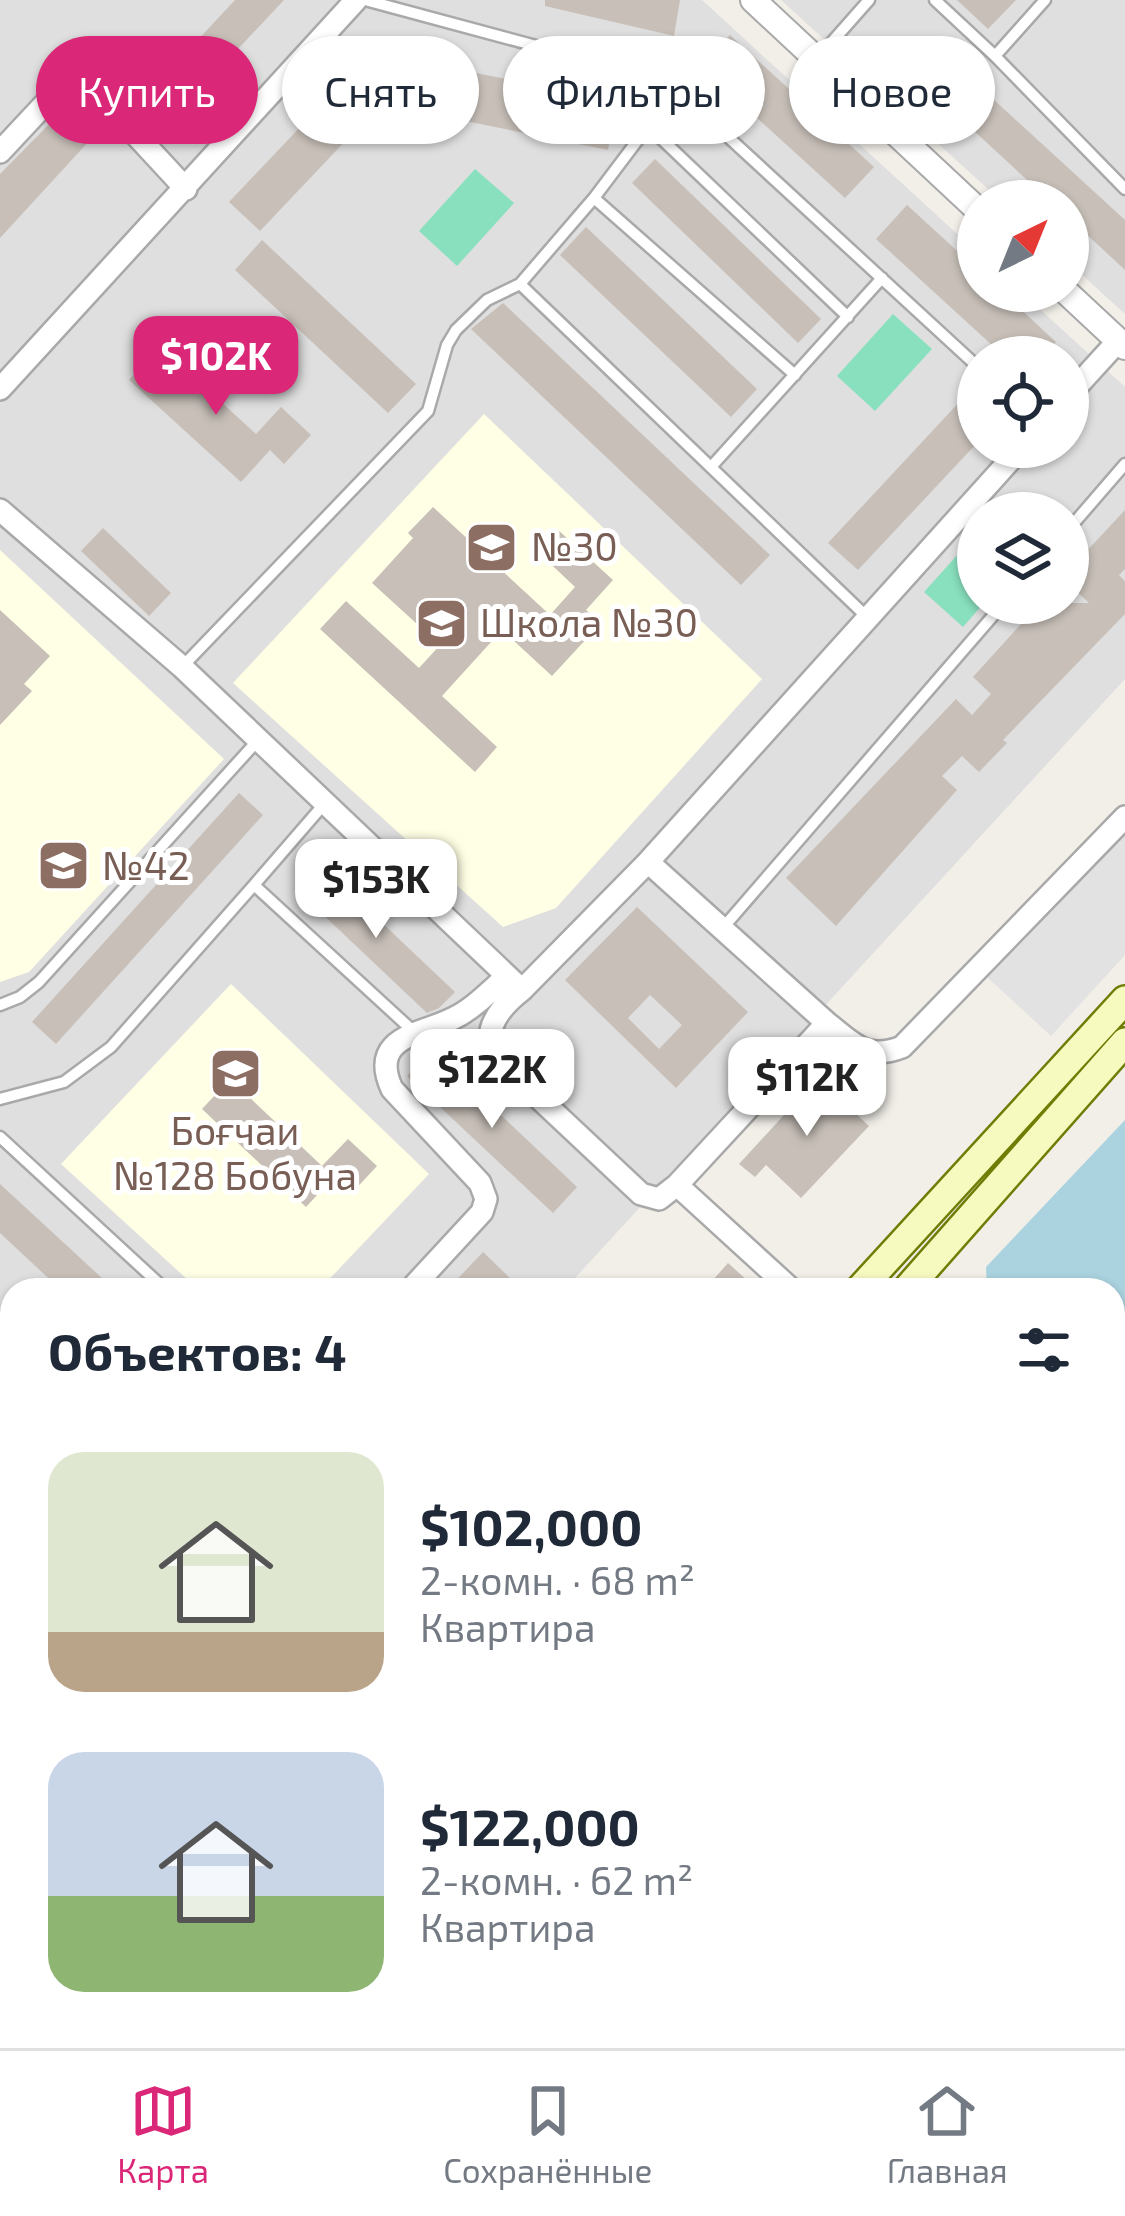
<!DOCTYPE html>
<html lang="ru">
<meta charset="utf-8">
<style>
body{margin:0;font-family:"Exo 2",sans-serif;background:#f6f6f7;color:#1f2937;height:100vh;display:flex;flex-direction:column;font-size:45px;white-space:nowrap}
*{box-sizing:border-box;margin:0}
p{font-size:39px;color:#747a83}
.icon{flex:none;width:66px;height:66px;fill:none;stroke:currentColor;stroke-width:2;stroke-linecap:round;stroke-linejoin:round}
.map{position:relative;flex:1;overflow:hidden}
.panel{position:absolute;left:0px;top:1278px;width:1125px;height:771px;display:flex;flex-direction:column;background:#fff;border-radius:36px 36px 0 0;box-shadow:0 3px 9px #0004}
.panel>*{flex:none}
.banner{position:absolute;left:36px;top:36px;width:1053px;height:108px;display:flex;gap:24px}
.needle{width:78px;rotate:43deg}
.buttons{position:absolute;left:957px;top:180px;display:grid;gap:24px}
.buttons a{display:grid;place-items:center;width:132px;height:132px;border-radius:50%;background:#fff;box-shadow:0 3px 9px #0004;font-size:60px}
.price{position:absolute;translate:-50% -102px;padding:0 27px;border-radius:24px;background:#fff;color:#222;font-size:39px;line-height:78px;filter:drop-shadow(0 3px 6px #0008)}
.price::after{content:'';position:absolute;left:50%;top:72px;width:36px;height:27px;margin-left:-18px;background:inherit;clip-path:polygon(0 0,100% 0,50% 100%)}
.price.on{background:#db2777;color:#fff}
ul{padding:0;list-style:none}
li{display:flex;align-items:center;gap:36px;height:300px;padding:0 48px}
li span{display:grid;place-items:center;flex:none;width:336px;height:240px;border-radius:36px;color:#555}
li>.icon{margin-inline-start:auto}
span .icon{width:144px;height:144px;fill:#fffc;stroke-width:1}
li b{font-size:51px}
h2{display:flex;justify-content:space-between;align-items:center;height:144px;padding:0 48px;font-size:51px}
.chip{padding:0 42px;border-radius:54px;background:#fff;box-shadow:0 3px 9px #0004;font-size:42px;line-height:108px}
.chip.on{background:#db2777;color:#fff}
.dock{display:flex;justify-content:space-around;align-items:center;height:168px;border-top:3px solid #e0e1e3;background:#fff;font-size:33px;color:#747a83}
.dock a{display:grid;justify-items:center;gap:6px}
.dock .on{color:#db2777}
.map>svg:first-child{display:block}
.residential{fill:#e0dfdf;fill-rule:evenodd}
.education{fill:#ffffe5}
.grass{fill:#cdebb0}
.pitch{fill:#88e0be}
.parking{fill:#e2e2e2}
.water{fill:#aad3df}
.building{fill:#c7bfb8;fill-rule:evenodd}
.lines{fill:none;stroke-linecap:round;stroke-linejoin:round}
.service-casing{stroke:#a9a9a9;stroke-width:15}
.minor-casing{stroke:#a9a9a9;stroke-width:26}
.tertiary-casing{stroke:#a9a9a9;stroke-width:28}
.secondary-casing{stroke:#707d05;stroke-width:32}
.service{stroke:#fff;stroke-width:10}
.minor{stroke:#fff;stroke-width:21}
.tertiary{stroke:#fff;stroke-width:24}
.secondary{stroke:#f7fabf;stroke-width:27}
.labels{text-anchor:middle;stroke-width:10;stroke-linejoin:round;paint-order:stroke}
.education-label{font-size:39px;fill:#785e54;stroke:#fff;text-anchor:start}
</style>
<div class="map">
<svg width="1125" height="2048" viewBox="0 0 1125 2048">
<rect width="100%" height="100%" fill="#f2efe9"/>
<path class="residential" d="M 0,0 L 702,0 L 978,253 L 978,291 L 1020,291 L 1125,387 L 1125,679 L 564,1290 L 12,1290 L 12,1631 L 0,1620 ZM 978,357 L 1068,357 L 1068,447 L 978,447 ZM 978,513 L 1068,513 L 1068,603 L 978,603 Z
M 781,0 L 1125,0 L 1125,314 L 1068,262 L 1068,201 L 1001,201 Z"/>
<path class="education" d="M 484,414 L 762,679 L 556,908 L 503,927 L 233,683 Z
M 0,550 L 224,759 L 29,972 L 0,982 Z
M 231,984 L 429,1174 L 319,1290 L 199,1290 L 61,1164 Z"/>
<path class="grass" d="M 0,1620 L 12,1632 L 12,1754 L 0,1764 Z"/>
<path class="pitch" d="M 475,169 L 514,203 L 457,266 L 419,231 Z
M 893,314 L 932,349 L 875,411 L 837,376 Z
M 978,532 L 978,603 L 984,603 L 963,627 L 924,592 Z"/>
<path class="parking" d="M 1125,827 L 1125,955 L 1051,1036 L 987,977 Z"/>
<path class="water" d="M 1125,1120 L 1125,1495 L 1113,1508 L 1113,1290 L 987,1290 L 986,1267 Z
M 287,2037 L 613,2037 L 602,2048 L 277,2048 Z"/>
<path class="building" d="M 235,0 L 284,0 L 177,114 L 151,90 Z
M 545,0 L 680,0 L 674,36 L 545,6 Z
M 957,0 L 1016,0 L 988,29 Z
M 730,35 L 874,167 L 845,198 L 701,67 Z
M 933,44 L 1125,220 L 1125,270 L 1068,217 L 1068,201 L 1050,201 L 908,70 Z
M 415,61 L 617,101 L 608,150 L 406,109 Z
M 357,67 L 388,96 L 260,231 L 229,202 Z
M 73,100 L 102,127 L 0,238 L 0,174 Z
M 655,159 L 821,319 L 798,343 L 632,183 Z
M 907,205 L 978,270 L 978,291 L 1001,291 L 1056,342 L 1043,357 L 1005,357 L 876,239 Z
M 586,227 L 757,389 L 731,417 L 560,255 Z
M 262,240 L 416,384 L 388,413 L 235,270 Z
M 503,303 L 770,555 L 741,585 L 471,329 Z
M 160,346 L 256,434 L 281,407 L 311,435 L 284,464 L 270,450 L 241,482 L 129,380 Z
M 978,382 L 978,442 L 858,570 L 828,543 Z
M 433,507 L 550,615 L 575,587 L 537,551 L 557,529 L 613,580 L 586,610 L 601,623 L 552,676 L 502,630 L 442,696 L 497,747 L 475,772 L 320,629 L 346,601 L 419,668 L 440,645 L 372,583 L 413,538 L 408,533 Z
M 1125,510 L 1125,569 L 1119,575 L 1125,581 L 1125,614 L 1003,740 L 1007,743 L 979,772 L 962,756 L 942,776 L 957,790 L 836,926 L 786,878 L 956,699 L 972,715 L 991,694 L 973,677 L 1040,603 L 1089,603 L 1068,583 L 1068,571 Z
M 103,528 L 171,593 L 149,616 L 81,551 Z
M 0,610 L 50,656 L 24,684 L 32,691 L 0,725 Z
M 239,793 L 263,815 L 56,1044 L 32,1022 Z
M 322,866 L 455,992 L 439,1008 L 427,1013 L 298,891 Z
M 637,907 L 748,1012 L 676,1088 L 565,980 ZM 650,995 L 682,1025 L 659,1049 L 628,1018 Z
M 432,1050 L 577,1187 L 553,1213 L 407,1076 Z
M 818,1078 L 869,1126 L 801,1198 L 766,1165 L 755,1177 L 739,1164 Z
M 230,1079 L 322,1166 L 348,1139 L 377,1166 L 350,1195 L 332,1179 L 306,1207 L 202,1109 Z
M 0,1184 L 115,1290 L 61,1290 L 0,1233 Z
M 483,1252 L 510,1278 L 499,1290 L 447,1290 Z
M 728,1263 L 758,1290 L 704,1290 Z"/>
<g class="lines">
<defs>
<path id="service" d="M 365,0 L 618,68 L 655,81 L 689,101 L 978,367
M 935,0 L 995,56 L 1045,0
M 995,56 L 1125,189
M 816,60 L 869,0
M 648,126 L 848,317
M 594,198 L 795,375
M 520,284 L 868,618
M 711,467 L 882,278
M 1068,530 L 1125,464
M 182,667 L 428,411 L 447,345 L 456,330 L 487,300 L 520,284 L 594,198 L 674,92
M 325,803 L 254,885 L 412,1030
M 722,929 L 1004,603
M 0,1005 L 20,997 L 39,982 L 259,739
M 0,1099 L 64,1082 L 111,1047 L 254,885
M 0,1137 L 166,1290
M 0,1339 L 12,1351
M 0,1505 L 12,1517"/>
<path id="minor" d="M 0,152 L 56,92 L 74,82 L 99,95 L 186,189
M 0,389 L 356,0
M 1068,396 L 1118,341
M 0,510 L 182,667 L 522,990 L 648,862 L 1022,447
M 648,862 L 827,1023
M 522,990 C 500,1007 482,1029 494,1056 L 641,1194 L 659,1199 L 677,1185 L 827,1023 C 854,1044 866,1061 902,1047 L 1125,817
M 677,1185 L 792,1290
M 410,1290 L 482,1212 L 486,1199 L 480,1183 L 392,1089 C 367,1035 425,1034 454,1018 C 473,1009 490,991 506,977
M 0,1777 L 12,1763"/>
<path id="tertiary" d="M 753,0 L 978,210
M 1065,291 L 1125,347"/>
<path id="secondary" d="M 859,1290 L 1125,1000
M 906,1290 L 1125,1042
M 0,1806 L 12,1816
M 0,1857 L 12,1866"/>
</defs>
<use href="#service" class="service-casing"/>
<use href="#minor" class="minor-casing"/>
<use href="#tertiary" class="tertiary-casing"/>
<use href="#secondary" class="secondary-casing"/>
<use href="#service" class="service"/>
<use href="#minor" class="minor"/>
<use href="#tertiary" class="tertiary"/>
<use href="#secondary" class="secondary"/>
</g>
<defs>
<symbol id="school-square" viewBox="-11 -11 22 22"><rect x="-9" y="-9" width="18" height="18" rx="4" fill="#8d6e63" stroke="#fff"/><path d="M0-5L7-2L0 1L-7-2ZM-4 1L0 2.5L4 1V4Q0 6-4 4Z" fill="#fff"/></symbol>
</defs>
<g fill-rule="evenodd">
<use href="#school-square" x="462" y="518" width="59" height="59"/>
<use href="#school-square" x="412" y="594" width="59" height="59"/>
<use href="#school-square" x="34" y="836" width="59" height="59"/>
<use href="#school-square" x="206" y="1044" width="59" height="59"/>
</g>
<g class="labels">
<g class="education-label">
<text x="531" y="561">№30</text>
<text x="480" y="637">Школа №30</text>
<text x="102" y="880">№42</text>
<text x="235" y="1145" text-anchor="middle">Боғчаи<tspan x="235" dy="45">№128 Бобуна</tspan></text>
</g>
</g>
</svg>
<div class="buttons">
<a><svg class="needle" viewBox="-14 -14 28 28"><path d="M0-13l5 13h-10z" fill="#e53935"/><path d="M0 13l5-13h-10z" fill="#747a83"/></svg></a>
<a><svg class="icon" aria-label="locate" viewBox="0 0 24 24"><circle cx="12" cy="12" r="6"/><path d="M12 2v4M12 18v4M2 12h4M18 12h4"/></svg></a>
<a><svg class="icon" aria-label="layers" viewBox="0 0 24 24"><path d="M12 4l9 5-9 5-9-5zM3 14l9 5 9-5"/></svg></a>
</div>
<b class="price on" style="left:216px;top:418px">$102K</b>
<b class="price" style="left:376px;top:941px">$153K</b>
<b class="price" style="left:492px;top:1131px">$122K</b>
<b class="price" style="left:807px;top:1139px">$112K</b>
<div class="banner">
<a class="chip on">Купить</a>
<a class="chip">Снять</a>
<a class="chip">Фильтры</a>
<a class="chip">Новое</a>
</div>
<section class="panel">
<h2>Объектов: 4<svg class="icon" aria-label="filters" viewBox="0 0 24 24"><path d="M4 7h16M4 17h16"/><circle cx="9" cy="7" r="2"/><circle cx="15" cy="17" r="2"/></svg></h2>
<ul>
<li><span style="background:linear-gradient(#dfe7d0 75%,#b9a48a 0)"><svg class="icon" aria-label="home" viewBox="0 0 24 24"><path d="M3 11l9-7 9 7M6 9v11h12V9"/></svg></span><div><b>$102,000</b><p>2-комн. · 68 m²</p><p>Квартира</p></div></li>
<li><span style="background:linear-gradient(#c9d6e8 60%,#8fb573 0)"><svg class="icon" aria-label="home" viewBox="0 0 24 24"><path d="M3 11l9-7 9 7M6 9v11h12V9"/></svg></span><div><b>$122,000</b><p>2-комн. · 62 m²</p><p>Квартира</p></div></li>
</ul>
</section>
</div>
<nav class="dock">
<a class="on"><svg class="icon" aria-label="map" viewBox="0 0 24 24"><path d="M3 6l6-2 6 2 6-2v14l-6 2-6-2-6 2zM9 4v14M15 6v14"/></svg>Карта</a>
<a><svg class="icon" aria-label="saved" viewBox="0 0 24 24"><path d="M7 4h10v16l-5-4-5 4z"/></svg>Сохранённые</a>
<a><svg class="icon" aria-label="home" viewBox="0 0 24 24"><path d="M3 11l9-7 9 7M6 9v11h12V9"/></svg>Главная</a>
</nav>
